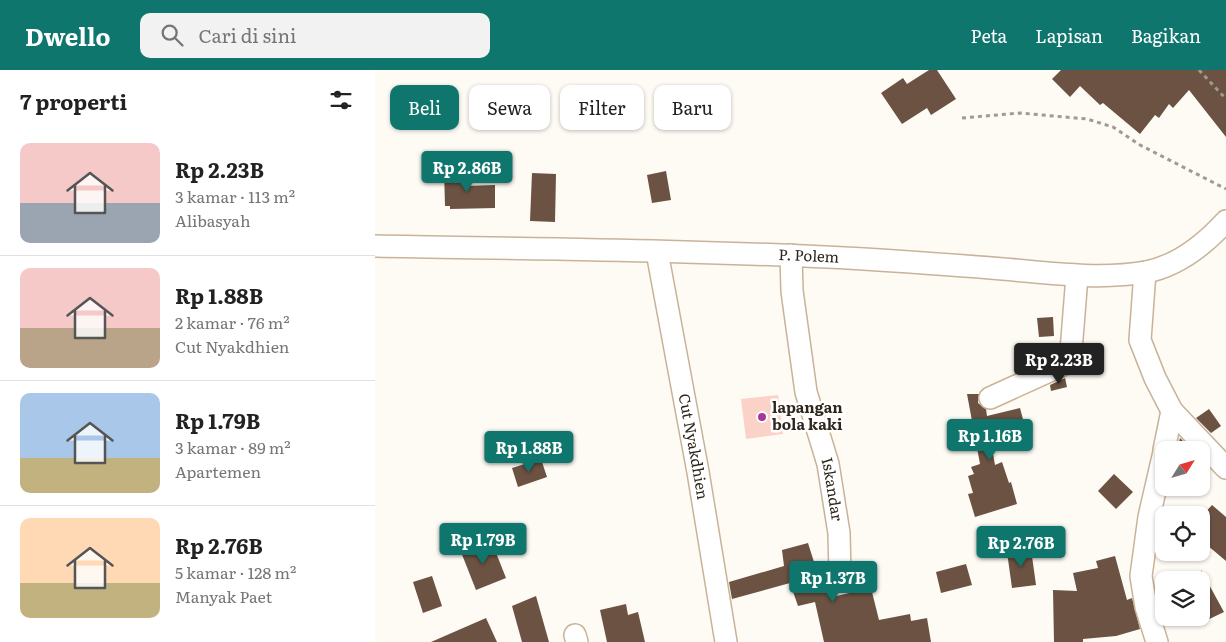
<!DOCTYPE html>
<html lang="id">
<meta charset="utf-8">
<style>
body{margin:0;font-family:Literata,serif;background:#f2f2f2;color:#222;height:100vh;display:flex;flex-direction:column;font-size:19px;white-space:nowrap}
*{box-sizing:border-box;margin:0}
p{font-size:16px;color:#767676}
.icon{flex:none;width:28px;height:28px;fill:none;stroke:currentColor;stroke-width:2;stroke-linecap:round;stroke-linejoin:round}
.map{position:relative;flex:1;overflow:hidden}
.panel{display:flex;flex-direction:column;background:#fff;width:375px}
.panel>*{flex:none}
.top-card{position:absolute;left:15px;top:15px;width:475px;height:45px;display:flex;gap:10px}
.needle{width:32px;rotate:53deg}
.buttons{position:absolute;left:780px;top:371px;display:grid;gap:10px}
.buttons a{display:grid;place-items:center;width:55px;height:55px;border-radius:10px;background:#fff;box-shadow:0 1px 4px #0004;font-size:25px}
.price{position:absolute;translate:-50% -42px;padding:0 11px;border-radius:5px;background:#0f766e;color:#fff;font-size:16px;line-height:32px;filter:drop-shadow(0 1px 2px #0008)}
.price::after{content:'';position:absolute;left:50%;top:30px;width:15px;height:11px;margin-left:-8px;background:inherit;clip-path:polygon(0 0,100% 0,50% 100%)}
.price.selected{background:#222;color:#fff}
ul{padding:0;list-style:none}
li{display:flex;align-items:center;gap:15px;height:125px;padding:0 20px}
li+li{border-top:1px solid #e0e0e0}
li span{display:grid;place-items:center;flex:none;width:140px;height:100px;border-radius:10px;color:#555}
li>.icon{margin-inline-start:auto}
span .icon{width:60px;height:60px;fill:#fffc;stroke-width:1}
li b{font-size:21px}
h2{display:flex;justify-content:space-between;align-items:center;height:60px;padding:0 20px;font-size:21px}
.chip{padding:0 18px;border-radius:10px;background:#fff;box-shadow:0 1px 4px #0004;font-size:18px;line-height:45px}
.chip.selected{background:#0f766e;color:#fff}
header{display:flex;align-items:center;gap:30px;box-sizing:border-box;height:70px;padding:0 25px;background:#0f766e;color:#fff}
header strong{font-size:24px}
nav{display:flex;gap:28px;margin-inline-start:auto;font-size:18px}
.search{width:350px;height:45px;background:#f2f2f2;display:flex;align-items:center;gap:12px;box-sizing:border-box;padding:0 18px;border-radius:10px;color:#767676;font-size:19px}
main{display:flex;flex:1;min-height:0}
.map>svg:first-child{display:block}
.green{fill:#fad2c8}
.building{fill:#6c5242}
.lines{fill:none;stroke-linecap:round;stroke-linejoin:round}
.street-casing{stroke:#c8b399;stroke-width:24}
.path{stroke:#9f9a92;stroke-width:3;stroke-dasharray:4 4;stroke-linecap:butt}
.street{stroke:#fff;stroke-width:21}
.poi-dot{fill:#a63794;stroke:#fff;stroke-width:2}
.labels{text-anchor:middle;stroke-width:5;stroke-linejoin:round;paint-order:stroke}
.street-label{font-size:15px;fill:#2e261c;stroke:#fff}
.poi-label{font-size:15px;font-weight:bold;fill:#2e261c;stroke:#fff;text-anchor:start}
</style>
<header>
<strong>Dwello</strong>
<div class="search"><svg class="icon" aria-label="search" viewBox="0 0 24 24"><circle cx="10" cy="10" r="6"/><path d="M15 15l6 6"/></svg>Cari di sini</div>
<nav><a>Peta</a><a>Lapisan</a><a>Bagikan</a></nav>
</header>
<main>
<section class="panel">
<h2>7 properti<svg class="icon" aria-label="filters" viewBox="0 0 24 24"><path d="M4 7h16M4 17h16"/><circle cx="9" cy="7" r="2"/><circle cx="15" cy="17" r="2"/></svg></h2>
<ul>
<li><span style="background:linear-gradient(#f6c9c9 60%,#9aa5b1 0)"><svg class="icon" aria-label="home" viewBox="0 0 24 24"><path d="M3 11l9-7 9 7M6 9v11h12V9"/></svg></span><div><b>Rp 2.23B</b><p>3 kamar · 113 m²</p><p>Alibasyah</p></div></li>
<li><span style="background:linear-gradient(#f6c9c9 60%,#b9a48a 0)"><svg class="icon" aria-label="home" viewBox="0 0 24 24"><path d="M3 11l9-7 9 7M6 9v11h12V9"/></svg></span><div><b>Rp 1.88B</b><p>2 kamar · 76 m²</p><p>Cut Nyakdhien</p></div></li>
<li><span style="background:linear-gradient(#a9c7e8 65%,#c2b280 0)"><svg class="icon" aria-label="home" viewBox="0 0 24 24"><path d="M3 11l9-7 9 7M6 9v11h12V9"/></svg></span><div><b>Rp 1.79B</b><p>3 kamar · 89 m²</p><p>Apartemen</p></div></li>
<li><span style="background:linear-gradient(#ffd9b3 65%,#c2b280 0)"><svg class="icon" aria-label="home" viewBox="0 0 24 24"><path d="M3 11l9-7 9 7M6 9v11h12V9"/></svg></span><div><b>Rp 2.76B</b><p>5 kamar · 128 m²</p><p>Manyak Paet</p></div></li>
</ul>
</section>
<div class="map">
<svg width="851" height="572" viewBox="0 0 851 572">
<rect width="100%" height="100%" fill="#fefaf4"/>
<path class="green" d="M 403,325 L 408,364 L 371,369 L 366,329 Z"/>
<path class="building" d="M 554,0 L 562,0 L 581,29 L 556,45 L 552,38 L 527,54 L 506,23 L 528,8 L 532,14 Z
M 686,0 L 851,0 L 851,67 L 814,20 L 798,38 L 794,34 L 784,48 L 780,45 L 765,64 L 728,33 L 725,35 L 705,16 L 695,27 L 677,9 Z
M 69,100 L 89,100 L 89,116 L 120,115 L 120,138 L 75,139 L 75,136 L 70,136 Z
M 291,101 L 296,130 L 277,133 L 272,105 Z
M 157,103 L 181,104 L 180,152 L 155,151 Z
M 678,247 L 679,266 L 664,267 L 662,248 Z
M 690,308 L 692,317 L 676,321 L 675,315 Z
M 592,324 L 604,324 L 603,333 L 611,339 L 612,346 L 645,338 L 649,353 L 614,361 L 620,395 L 627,392 L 634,413 L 636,412 L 642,434 L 600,447 L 593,424 L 598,423 L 593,406 L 599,404 L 596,397 L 605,394 Z
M 834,339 L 846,356 L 836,363 L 821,348 Z
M 805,368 L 817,380 L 802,380 Z
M 166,389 L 172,407 L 143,417 L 137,398 Z
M 739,404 L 758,422 L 741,439 L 723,421 Z
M 837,435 L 851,447 L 851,491 L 826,470 L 826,447 Z
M 116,470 L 131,508 L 101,520 L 86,482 Z
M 433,473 L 439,492 L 445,491 L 457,527 L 496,518 L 504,550 L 535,544 L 536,551 L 552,548 L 556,572 L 449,572 L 440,532 L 423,536 L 415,513 L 357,529 L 354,512 L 409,496 L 407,480 Z
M 656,479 L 661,515 L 637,518 L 632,482 Z
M 740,486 L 752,530 L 757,528 L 765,559 L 741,566 L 708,569 L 708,572 L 679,572 L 678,520 L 702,521 L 698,503 L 723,498 L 721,491 Z
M 591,494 L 597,515 L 566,523 L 561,502 Z
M 826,500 L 849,542 L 826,553 Z
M 57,506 L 67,536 L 48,543 L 38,512 Z
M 789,518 L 789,550 L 788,550 L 781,520 Z
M 161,526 L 174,572 L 147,572 L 137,536 Z
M 251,534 L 253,545 L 263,542 L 270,572 L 232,572 L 225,540 Z
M 111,548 L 122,572 L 56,572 Z"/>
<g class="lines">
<defs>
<g id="street">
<path id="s1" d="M 0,176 C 163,179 326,180 489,189 C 535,192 581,195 628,199 C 675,203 724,210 771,202 C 802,196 830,174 851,151"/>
<path id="s2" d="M 282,182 L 323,402 L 351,572"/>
<path id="s3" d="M 416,185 L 417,221 L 431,322 L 453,394 L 464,463 L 465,505 L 463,506"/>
<path d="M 770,202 L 765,270 L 780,308 L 797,341 L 851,398"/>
<path d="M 615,328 L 692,293 L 696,281 L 702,206"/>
<path d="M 789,380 L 797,341"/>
<path d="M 200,565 L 202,572"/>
<path d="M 782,572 L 771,537 L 766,506 L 774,447 L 789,382"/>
</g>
</defs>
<use href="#street" class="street-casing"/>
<path class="path" d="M 824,0 L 851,29
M 587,48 L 645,43 L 712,49 L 738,57 L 765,75 L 851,119"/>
<use href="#street" class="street"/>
</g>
<circle class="poi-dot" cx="387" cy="347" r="5"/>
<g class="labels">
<g class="street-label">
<text dy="5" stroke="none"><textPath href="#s1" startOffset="434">P. Polem</textPath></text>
<text dy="5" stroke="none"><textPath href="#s2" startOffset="198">Cut Nyakdhien</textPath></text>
<text dy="5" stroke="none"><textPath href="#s3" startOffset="239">Iskandar</textPath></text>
</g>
<g class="poi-label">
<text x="397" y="343">lapangan<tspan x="397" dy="17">bola kaki</tspan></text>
</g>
</g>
</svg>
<div class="buttons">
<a><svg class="needle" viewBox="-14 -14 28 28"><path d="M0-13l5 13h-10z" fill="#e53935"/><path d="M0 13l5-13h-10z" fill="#767676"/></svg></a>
<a><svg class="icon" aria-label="locate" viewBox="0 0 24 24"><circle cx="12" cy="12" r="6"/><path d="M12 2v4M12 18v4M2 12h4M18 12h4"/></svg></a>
<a><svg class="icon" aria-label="layers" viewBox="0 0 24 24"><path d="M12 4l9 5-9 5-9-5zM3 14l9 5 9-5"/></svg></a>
</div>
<b class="price" style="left:92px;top:123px">Rp 2.86B</b>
<b class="price selected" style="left:684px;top:315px">Rp 2.23B</b>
<b class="price" style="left:615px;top:391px">Rp 1.16B</b>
<b class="price" style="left:154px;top:403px">Rp 1.88B</b>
<b class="price" style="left:108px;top:495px">Rp 1.79B</b>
<b class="price" style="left:646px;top:498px">Rp 2.76B</b>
<b class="price" style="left:458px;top:533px">Rp 1.37B</b>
<div class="top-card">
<a class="chip selected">Beli</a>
<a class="chip">Sewa</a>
<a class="chip">Filter</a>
<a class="chip">Baru</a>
</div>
</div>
</main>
